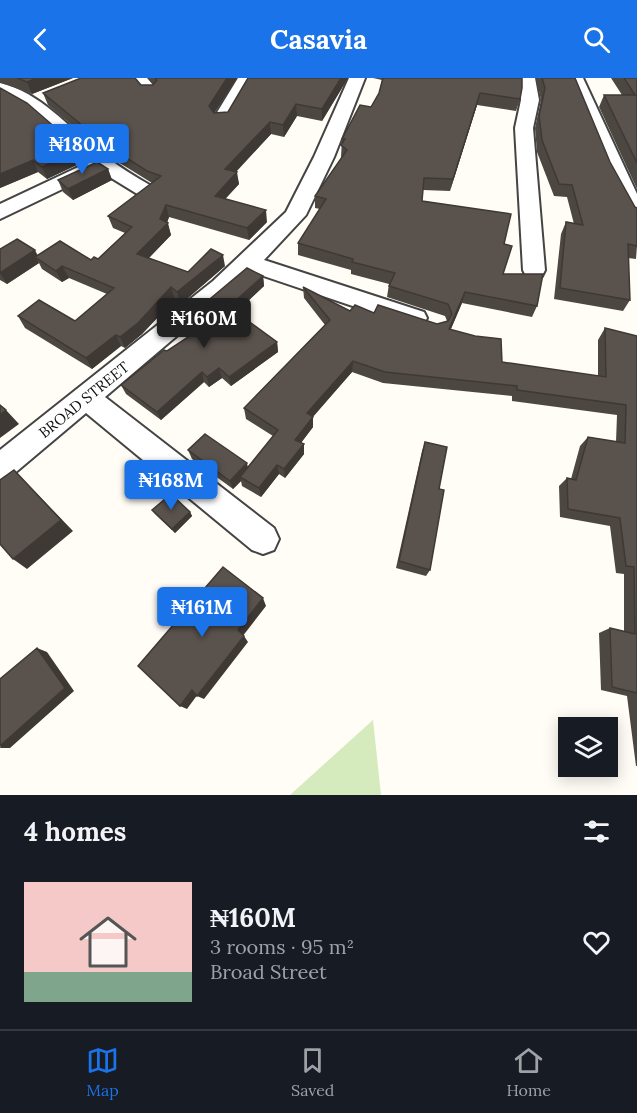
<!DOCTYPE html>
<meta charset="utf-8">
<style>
body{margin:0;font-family:Lora,serif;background:#20242c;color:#f1f3f6;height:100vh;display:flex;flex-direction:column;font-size:22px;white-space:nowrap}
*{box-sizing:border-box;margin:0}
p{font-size:20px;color:#9ea1a6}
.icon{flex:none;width:33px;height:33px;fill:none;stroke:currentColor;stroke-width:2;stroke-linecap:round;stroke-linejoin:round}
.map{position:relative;height:717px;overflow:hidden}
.panel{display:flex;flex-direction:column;background:#171b24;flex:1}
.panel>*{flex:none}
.buttons{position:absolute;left:558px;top:639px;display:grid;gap:12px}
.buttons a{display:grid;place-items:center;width:60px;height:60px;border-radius:0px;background:#171b24;box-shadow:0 3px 15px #0003;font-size:30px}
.price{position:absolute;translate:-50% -51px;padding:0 14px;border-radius:6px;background:#1a73e8;color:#fff;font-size:20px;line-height:39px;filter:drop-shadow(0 2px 3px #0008)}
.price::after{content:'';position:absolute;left:50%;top:36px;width:18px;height:14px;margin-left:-9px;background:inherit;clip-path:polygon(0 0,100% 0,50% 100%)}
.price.current{background:#222;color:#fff}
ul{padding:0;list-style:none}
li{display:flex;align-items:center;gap:18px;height:150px;padding:0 24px}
li span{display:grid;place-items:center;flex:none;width:168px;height:120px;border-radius:0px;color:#555}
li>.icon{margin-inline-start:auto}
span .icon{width:72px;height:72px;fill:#fffc;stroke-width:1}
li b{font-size:26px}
h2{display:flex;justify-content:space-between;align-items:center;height:72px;padding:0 24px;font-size:26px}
header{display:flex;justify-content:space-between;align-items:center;height:78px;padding:0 24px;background:#1a73e8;color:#fff;font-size:27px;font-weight:700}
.tabs{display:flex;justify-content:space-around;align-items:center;height:84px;border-top:2px solid #363941;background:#171b24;font-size:16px;color:#9ea1a6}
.tabs a{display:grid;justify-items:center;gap:3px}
.tabs .current{color:#1a73e8}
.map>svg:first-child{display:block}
.green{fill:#d5ebbd}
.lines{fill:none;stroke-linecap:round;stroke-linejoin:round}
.minor-casing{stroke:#444;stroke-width:4}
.minor{fill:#fff;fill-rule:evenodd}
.wall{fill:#4d4742}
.shaded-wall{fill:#3f3936}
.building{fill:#5a524d;stroke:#3f3936;stroke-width:1.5}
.labels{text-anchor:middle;stroke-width:6;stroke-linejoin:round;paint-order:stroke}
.street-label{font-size:15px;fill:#111;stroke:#fff}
</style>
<header><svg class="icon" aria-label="back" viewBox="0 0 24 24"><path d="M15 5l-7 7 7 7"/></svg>Casavia<svg class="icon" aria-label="search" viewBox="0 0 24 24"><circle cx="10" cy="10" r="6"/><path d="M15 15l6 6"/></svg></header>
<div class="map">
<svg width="637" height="717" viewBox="0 0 637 717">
<rect width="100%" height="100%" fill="#fffdf5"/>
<path class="green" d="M 373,642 L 381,717 L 290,717 Z"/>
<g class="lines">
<defs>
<path id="minor" d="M 130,0 L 147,0 L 158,13 L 156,17 L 144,17 Z
M 238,0 L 254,0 L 228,45 L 216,45 L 213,41 Z
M 349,0 L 365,0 L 334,79 L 306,137 L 264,182 L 424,234 L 427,240 L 424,246 L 415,249 L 406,246 L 252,194 L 105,319 L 274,450 L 279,461 L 274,472 L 263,476 L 252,472 L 86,335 L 10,399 L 0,403 L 0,372 L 213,203 L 286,134 L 314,79 Z
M 519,0 L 535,0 L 539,22 L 533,50 L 545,192 L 542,198 L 534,200 L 526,198 L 523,192 L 515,50 L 521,22 Z
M 567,0 L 583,0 L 637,116 L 637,142 L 630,140 L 627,135 L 606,95 Z
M 0,5 C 41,15 67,48 99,73 C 116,87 134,98 153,109 L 156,113 L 153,117 L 139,117 L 100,93 L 0,141 L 0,126 L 89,84 L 34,35 L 0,16 Z"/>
</defs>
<use href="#minor" class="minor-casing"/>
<use href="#minor" class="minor"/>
</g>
<path class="wall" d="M 0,0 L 73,0 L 32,16 L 0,4 Z
M 149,0 L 237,0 L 214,35 L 228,34 L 348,0 L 322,43 L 297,38 L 284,59 L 271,56 L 236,94 L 239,106 L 225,121 L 267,144 L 249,162 L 169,139 L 167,145 L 171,157 L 149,180 L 188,194 L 225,188 L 181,226 L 175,221 L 142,256 L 125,270 L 121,268 L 92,291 L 25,250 L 18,238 L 75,243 L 107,216 L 69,200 L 62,204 L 42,191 L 39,185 L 7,206 L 0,202 L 0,171 L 38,177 L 91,182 L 98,181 L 125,155 L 113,150 L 108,138 L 152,105 L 110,79 L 48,27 L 43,15 L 141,7 L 153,7 L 154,6 Z
M 373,0 L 522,0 L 520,21 L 516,33 L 477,27 L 450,113 L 423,112 L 422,123 L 504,166 L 503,196 L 537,228 L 532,239 L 462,225 L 451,251 L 502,284 L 598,298 L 598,262 L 605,250 L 637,258 L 637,688 L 636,688 L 627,618 L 601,612 L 599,555 L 610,550 L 624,553 L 624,496 L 616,495 L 610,448 L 560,439 L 559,408 L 567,400 L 571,401 L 580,368 L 588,359 L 616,364 L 617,337 L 512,323 L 512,318 L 383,305 L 352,294 L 313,339 L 313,349 L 301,365 L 304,366 L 304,376 L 285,400 L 279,396 L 261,419 L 242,408 L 241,403 L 233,411 L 192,381 L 188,372 L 248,389 L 273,358 L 246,341 L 244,330 L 325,247 L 304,220 L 303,209 L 350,233 L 374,235 L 437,246 L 447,243 L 445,238 L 387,219 L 389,206 L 351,196 L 351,192 L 298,177 L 298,165 L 320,131 L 315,130 L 315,118 L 342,80 L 341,79 L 342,61 L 371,29 L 379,15 L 382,2 Z
M 536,0 L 575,0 L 637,168 L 636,181 L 628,180 L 630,222 L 623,233 L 554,221 L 561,156 L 566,144 L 574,146 L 567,119 L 554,118 L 537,74 L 535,50 L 541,22 Z
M 611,0 L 637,0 L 637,111 L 599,29 L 604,17 L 622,17 Z
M 0,10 L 80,71 L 85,83 L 47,101 L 38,94 L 0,110 Z
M 108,91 L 112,102 L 73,122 L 63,114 L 58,102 Z
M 263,198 L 264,208 L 236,234 L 277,264 L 278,274 L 231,308 L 222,300 L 209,309 L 204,304 L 161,342 L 126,316 L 121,307 L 167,273 L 208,246 L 201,241 L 198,231 Z
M 425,364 L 439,411 L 430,492 L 426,498 L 396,490 L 422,373 Z
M 152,432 L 190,434 L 192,438 L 175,455 L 155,436 Z"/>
<path class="shaded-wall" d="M 37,0 L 73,0 L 32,16 L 27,4 Z
M 227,0 L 237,0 L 211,40 L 209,28 Z
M 341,0 L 348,0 L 322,43 L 322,31 Z
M 480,15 L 477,27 L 450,113 L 453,101 Z
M 296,26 L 297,38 L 284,59 L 283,47 Z
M 270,44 L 271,56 L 227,103 L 225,91 Z
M 80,71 L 85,83 L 47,101 L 42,89 Z
M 33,82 L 38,94 L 0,110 L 0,96 Z
M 108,91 L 112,102 L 73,122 L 68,111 Z
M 237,94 L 239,106 L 217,130 L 215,118 Z
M 166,127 L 169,139 L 166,147 L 168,145 L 171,157 L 141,188 L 137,176 L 160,141 Z
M 266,132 L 267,144 L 249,162 L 247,150 Z
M 35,172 L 40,182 L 35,179 L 39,185 L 7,206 L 0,195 Z
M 223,177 L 225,188 L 181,226 L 177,214 Z
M 62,188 L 69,200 L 62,204 L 56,193 Z
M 263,198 L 264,208 L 231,239 L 229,229 Z
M 171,209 L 175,221 L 142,256 L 125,270 L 120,259 Z
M 465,214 L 462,225 L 446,262 L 449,251 Z
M 116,257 L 121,268 L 92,291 L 86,280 Z
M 277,264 L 278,274 L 231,308 L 229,299 Z
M 353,283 L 352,294 L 307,345 L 307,335 Z
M 219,290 L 222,300 L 209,309 L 207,299 Z
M 202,294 L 204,304 L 161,342 L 157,334 Z
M 6,332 L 19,346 L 0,360 L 0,337 Z
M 313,339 L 313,349 L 296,371 L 295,362 Z
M 304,366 L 304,376 L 285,400 L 284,391 Z
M 247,385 L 249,394 L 240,399 L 241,403 L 233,411 L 230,403 Z
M 277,387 L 279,396 L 261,419 L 259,410 Z
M 14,392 L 73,453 L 27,491 L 13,481 Z
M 190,434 L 192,438 L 175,455 L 172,451 Z
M 263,520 L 266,528 L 242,559 L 238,552 Z
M 244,558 L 248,564 L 204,621 L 197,618 Z
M 37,570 L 47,574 L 74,613 L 10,670 L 0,670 Z
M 192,612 L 198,616 L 187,631 L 180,628 Z"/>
<path class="building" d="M 17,0 L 37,0 L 27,4 Z
M 81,0 L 135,0 L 141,7 L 153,7 L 157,2 L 155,0 L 227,0 L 209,28 L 214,35 L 228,34 L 248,0 L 341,0 L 322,31 L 296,26 L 283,47 L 270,44 L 225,91 L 237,94 L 215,118 L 266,132 L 247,150 L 166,127 L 160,141 L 168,145 L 137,176 L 188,194 L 211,171 L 223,177 L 177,214 L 171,209 L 138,245 L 120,259 L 116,257 L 86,280 L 18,238 L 39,222 L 75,243 L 114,210 L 62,188 L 56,193 L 35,179 L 60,163 L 91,182 L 94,179 L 98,181 L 132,149 L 108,138 L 161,98 L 147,93 L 106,67 L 43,15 Z
M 383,0 L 522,0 L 522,10 L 520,21 L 480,15 L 453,101 L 424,100 L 422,123 L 511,136 L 504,166 L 512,168 L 503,196 L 543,196 L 537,228 L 465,214 L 449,251 L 475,258 L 501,261 L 502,284 L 606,299 L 605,250 L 637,258 L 637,615 L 612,609 L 610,550 L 635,556 L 634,489 L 626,488 L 620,440 L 568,431 L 567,400 L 576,402 L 588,359 L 625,365 L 626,327 L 517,312 L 517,308 L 385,294 L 353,283 L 307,335 L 313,339 L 295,362 L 304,366 L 284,391 L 277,387 L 259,410 L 240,399 L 278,352 L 244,330 L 330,242 L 303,209 L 350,233 L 355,227 L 374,235 L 378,227 L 437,246 L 448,243 L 452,236 L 448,226 L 389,208 L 395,195 L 352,184 L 353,181 L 298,165 L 326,121 L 315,118 L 347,72 L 341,67 L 345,61 L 342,61 L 360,27 L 371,29 L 379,15 Z
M 542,0 L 575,0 L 610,84 L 635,129 L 637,130 L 637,168 L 628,166 L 630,222 L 560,210 L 566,144 L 583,147 L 572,107 L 559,106 L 542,62 L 539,38 L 545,10 Z
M 624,0 L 637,0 L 637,85 L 604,17 L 635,17 Z
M 0,10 L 27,25 L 80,71 L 42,89 L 33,82 L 0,96 Z
M 97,84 L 108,91 L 68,111 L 58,102 Z
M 17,161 L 35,172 L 0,195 L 0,171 Z
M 247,190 L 263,198 L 229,229 L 277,264 L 229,299 L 219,290 L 207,299 L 202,294 L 157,334 L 121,307 L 164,272 L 167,273 L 214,242 L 198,231 Z
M 0,327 L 6,332 L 0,337 Z
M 205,356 L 247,385 L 230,403 L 188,372 Z
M 425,364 L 447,369 L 439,411 L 444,412 L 430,492 L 399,483 Z
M 14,392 L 61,442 L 13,481 L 0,466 L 0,402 Z
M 171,416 L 190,434 L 172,451 L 152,432 Z
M 223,489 L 263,520 L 238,552 L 244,558 L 197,618 L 192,612 L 180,628 L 138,588 Z
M 37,570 L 65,610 L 0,668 L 0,601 Z"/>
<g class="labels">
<g class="street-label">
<text transform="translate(84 322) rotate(-39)" y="5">BROAD STREET</text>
</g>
</g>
</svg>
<div class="buttons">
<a><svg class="icon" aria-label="layers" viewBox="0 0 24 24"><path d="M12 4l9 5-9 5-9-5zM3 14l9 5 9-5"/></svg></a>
</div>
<b class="price" style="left:82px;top:97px">₦180M</b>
<b class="price current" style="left:204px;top:271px">₦160M</b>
<b class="price" style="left:171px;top:433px">₦168M</b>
<b class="price" style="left:202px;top:560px">₦161M</b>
</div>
<section class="panel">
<h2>4 homes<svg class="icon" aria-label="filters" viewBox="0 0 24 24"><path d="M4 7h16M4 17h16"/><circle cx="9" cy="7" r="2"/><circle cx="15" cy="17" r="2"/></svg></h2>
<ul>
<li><span style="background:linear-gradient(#f6c9c9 75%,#7fa58c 0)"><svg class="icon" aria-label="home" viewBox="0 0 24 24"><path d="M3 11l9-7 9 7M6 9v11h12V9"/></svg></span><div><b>₦160M</b><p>3 rooms · 95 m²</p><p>Broad Street</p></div><svg class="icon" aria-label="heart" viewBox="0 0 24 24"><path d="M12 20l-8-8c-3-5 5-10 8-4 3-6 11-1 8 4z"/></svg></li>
</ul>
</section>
<nav class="tabs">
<a class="current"><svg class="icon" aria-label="map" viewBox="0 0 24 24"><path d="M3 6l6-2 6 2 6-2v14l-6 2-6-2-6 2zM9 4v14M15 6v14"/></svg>Map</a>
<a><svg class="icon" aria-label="saved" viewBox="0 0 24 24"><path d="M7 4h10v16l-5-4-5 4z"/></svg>Saved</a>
<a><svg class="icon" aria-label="home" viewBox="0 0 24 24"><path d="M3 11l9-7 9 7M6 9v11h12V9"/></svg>Home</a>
</nav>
